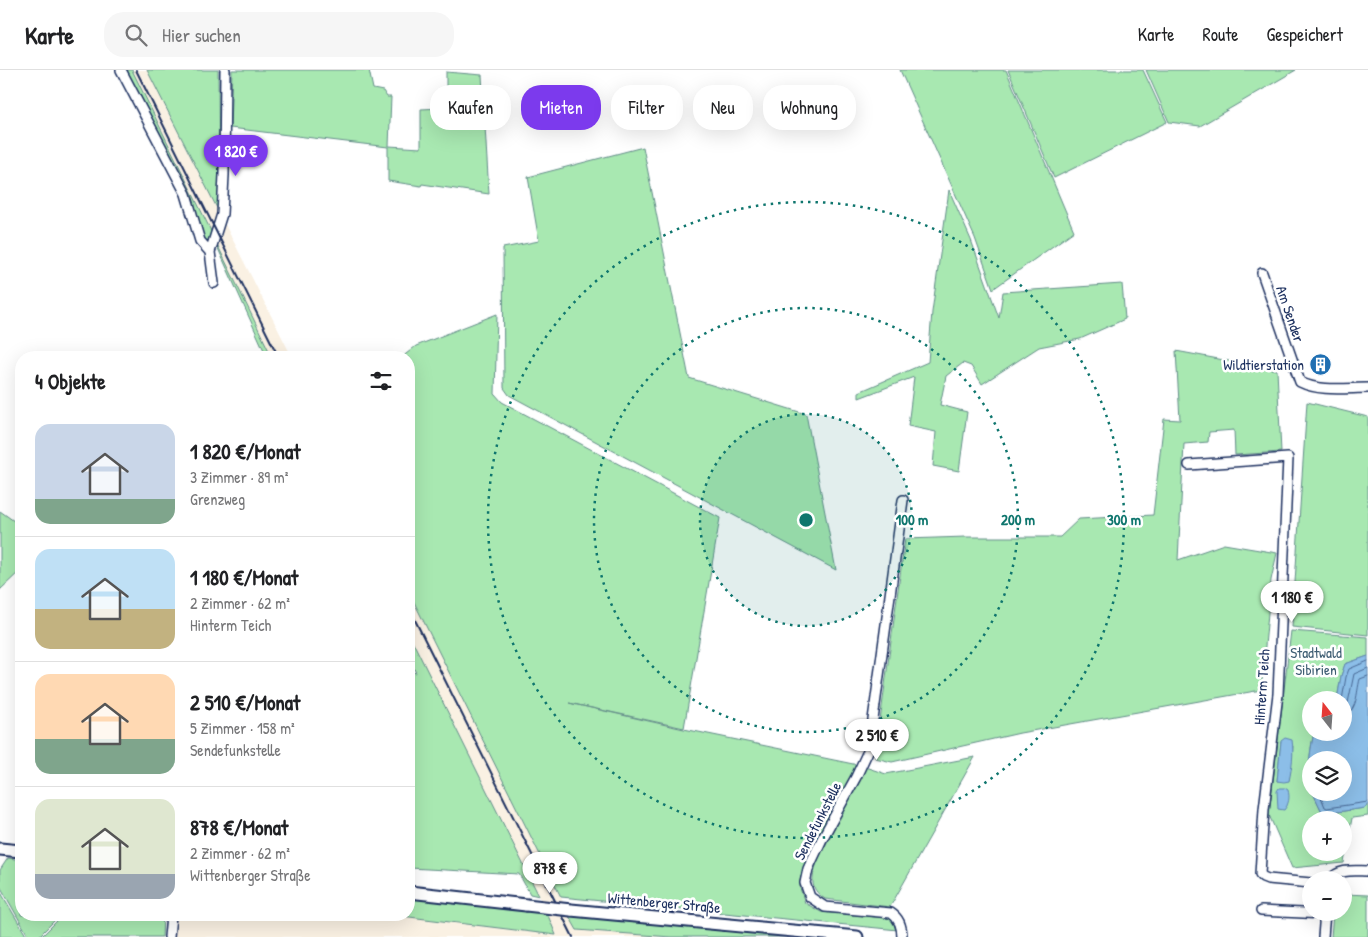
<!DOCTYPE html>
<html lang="de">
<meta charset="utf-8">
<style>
body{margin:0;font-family:"Patrick Hand",sans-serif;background:#f6f6f6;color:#202124;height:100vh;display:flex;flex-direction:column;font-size:19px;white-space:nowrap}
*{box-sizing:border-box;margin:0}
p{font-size:16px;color:#757577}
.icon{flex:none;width:28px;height:28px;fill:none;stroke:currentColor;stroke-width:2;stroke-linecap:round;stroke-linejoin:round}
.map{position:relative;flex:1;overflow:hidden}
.side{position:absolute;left:15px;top:281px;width:400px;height:570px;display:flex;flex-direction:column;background:#fff;border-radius:20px;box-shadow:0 5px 20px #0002}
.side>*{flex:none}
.hud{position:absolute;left:430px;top:15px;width:475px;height:45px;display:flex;gap:10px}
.needle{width:32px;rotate:343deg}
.tools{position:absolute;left:1302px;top:621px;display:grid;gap:10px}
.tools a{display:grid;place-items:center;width:50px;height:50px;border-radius:50%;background:#fff;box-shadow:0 5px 20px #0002;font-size:25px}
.price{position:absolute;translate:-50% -42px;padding:0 11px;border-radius:18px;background:#fff;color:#222;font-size:16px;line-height:32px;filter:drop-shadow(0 1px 2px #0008)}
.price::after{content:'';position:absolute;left:50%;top:30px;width:15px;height:11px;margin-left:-8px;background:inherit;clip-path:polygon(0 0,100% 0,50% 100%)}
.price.selected{background:#7c3aed;color:#fff}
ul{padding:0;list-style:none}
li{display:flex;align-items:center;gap:15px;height:125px;padding:0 20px}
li+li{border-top:1px solid #e0e0e0}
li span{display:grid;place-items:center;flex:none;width:140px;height:100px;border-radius:15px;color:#555}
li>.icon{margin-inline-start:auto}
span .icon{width:60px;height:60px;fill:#fffc;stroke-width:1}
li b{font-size:21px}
h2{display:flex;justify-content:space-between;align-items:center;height:60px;padding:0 20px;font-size:21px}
.chip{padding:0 18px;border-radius:20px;background:#fff;box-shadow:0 5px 20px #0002;font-size:18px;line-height:45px}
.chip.selected{background:#7c3aed;color:#fff}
header{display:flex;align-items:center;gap:30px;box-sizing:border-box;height:70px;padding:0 25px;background:#fff;border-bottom:1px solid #e0e0e0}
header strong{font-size:24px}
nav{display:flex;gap:28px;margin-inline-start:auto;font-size:18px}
.search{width:350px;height:45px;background:#f6f6f6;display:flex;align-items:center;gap:12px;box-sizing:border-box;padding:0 18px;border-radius:20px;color:#757577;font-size:19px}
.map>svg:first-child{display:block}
.built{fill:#faf1e3}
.green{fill:#a8e8b1;stroke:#628c88;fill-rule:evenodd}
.water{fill:#8cbee8;stroke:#5f85b1}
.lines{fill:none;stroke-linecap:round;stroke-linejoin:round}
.shore{stroke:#486895;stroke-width:1}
.minor-casing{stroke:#1b2f5e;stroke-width:12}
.major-casing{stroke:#1b2f5e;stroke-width:15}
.minor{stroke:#fff;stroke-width:9}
.major{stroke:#fff;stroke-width:11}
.rail{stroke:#1b2f5e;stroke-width:2}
.major-bridge-casing{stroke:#1b2f5e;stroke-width:15;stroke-linecap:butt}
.major-bridge{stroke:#fff;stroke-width:11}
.ring{fill:none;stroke:#0f766e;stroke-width:2.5;stroke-dasharray:2.5 5}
.labels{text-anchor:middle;stroke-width:5;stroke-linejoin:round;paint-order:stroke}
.street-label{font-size:15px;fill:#1b2f5e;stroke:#fff}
.poi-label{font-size:15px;fill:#1b2f5e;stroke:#fff;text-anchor:end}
.park-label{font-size:15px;fill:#3e5d73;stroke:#fff}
.centre{fill:#0f766e;stroke:#fff;stroke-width:2.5}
.ring-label{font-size:15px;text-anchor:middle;font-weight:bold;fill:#0f766e;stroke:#fff;stroke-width:5;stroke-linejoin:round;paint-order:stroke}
</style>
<header>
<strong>Karte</strong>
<div class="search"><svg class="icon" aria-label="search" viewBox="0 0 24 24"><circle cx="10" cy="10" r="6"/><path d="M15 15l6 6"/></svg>Hier suchen</div>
<nav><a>Karte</a><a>Route</a><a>Gespeichert</a></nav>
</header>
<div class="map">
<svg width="1368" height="867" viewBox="0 0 1368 867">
<rect width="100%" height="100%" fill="#fff"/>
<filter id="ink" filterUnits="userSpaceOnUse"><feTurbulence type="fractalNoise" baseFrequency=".02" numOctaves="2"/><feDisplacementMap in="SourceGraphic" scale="10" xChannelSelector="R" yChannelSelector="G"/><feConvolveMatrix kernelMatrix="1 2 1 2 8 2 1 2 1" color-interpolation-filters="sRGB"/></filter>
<g filter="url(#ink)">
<path class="built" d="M 132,0 L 147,0 L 292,287 L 272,287 Z
M 409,522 L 577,860 L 671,867 L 174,867 L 177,845 L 393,845 L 556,865 L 539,826 L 409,564 Z"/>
<path class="green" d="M 124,0 L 132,0 L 212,163 L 208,174 L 205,174 Z
M 147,0 L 218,0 L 219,142 Z
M 232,0 L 369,0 L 373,19 L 383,21 L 387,27 L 391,27 L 389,76 L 421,78 L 421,39 L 442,38 L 443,28 L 457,28 L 457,19 L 446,18 L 446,2 L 482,5 L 489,124 L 422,114 L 421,116 L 388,111 L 388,77 L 230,58 Z
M 900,0 L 1006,0 L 1074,161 L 993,219 L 975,168 Z
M 1008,0 L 1143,0 L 1167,52 L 1054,108 Z
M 1146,0 L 1296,0 L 1200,56 L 1169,52 Z
M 643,77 L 689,308 L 806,344 L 836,500 L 509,325 L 504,318 L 503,178 L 539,171 L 528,107 Z
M 949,120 L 971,170 L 999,248 L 1003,222 L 1122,214 L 1125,249 L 1080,269 L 1039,277 L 982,314 L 971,296 L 963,293 L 946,306 L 940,335 L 967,342 L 959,401 L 933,396 L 936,362 L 908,356 L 914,307 L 859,328 L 859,322 L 928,292 L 932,242 Z
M 216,174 L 217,174 L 272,287 L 267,287 Z
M 497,244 L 495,324 L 502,332 L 720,448 L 684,658 L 569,633 L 684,659 L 858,695 L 817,766 L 804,795 L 800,811 L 800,818 L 805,833 L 821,842 L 890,848 L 895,853 L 898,860 L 561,827 L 409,522 L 409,288 L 401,288 L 416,276 Z
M 1176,281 L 1277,300 L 1281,382 L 1235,385 L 1234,360 L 1209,362 L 1208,372 L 1184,374 L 1178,490 L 1224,474 L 1277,483 L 1271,510 L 1261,620 L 1020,663 L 892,692 L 875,688 L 905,469 L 966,467 L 1060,467 L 1079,449 L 1153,445 L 1164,349 L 1180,350 Z
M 1307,332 L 1368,347 L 1368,565 L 1292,557 Z
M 0,441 L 21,456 L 21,500 L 0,520 Z
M 1291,561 L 1368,567 L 1368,586 L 1345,594 L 1341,606 L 1337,630 L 1311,630 L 1311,662 L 1314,663 C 1310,678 1309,695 1309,711 C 1310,715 1311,718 1311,722 L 1313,723 L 1323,744 L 1365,738 L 1368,734 L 1368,746 L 1352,748 L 1344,793 L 1292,798 L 1269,745 ZM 1281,672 L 1293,676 L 1292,689 L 1289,710 L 1277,711 ZM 1311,750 L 1344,750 L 1344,782 L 1311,782 Z
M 409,564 L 539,826 L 530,824 L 519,804 L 409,798 L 409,601 L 416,603 L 409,588 Z
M 975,687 L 890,837 L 825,829 C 808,818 812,807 818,790 L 865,697 L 886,704 Z
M 8,788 L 21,790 L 21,845 L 60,845 L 38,867 L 29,867 L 0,816 L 0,800 Z
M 0,821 L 27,867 L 0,867 Z
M 1344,824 L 1368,825 L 1368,867 L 1331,867 L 1333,843 L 1344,842 Z
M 409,828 L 547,843 L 556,865 L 393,845 L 409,845 Z
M 63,845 L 163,845 L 162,867 L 41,867 Z
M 569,846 L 806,867 L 671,867 L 577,860 Z"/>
<path class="water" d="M 1368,586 L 1368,734 L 1365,738 L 1323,744 L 1313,723 L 1344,722 L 1344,690 L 1311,690 L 1311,718 C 1306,706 1311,675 1314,663 L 1344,662 L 1344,630 L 1337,630 L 1341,606 L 1345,594 Z
M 1285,668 L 1292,670 C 1294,683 1292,697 1289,711 L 1284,712 L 1277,711 L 1281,671 Z
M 1279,718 L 1285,718 L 1288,720 C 1290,727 1289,734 1284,740 L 1278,739 L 1277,721 Z"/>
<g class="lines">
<path class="shore" d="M 1342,630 L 1346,607 L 1349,599 L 1368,591
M 1344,638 L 1348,633 L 1354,604 L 1368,598
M 1344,647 C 1358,639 1356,624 1360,609 L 1368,606
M 1319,722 L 1325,737 L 1327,738 L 1368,732"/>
<defs>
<path id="minor" d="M 121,0 L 186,124 L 200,171 L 210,182
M 1262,203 L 1300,312 C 1320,322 1346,318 1368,318
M 214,213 L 210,182 L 222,144 L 224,105 L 225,0
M 1189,395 L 1288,388 L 1278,624 L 1264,739 L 1260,804 L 1263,807 L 1268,809 L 1311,813
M 1330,810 C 1339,798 1355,801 1368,801
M 1261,841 L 1325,844
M 169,867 L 171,845
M 902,867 C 902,857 899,848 891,843 L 825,837 L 810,827 L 805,813 L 808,799 L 822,769 L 856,707 L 869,679 L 903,430
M 1323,867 L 1325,842"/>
<path id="major" d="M 0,779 L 21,781
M 409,822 L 526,835
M 571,840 L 857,867"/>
</defs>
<use href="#minor" class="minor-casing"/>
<use href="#major" class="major-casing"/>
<use href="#minor" class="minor"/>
<use href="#major" class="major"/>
<path class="rail" d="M 136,0 L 279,288
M 409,538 L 573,867"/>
<defs>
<path id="major-bridge" d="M 526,835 L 571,840"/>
</defs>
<use href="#major-bridge" class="major-bridge-casing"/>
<use href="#major-bridge" class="major-bridge"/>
</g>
</g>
<circle cx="806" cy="450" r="106" fill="#0f766e" fill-opacity=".12"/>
<g class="ring">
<circle cx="806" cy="450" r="106"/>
<circle cx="806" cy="450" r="212"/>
<circle cx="806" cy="450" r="318"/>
</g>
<defs>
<symbol id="building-disc" viewBox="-11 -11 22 22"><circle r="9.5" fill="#1f6fb2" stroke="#fff"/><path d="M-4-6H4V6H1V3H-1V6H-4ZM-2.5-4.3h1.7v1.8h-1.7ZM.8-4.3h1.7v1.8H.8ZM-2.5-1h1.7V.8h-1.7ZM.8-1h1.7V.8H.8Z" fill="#fff"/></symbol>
</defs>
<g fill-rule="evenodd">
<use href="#building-disc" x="1308" y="282" width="25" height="25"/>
</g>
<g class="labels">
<g class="street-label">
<text transform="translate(1290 244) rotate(71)" y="5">Am Sender</text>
<text transform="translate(1262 617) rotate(-86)" y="5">Hinterm Teich</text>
<text transform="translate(818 751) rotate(-63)" y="5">Sendefunkstelle</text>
<text transform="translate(664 833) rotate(5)" y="5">Wittenberger Straße</text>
</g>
<g class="poi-label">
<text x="1304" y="300">Wildtierstation</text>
</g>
<g class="park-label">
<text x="1316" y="588">Stadtwald<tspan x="1316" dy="17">Sibirien</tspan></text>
</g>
</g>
<circle cx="806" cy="450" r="8" class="centre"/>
<g class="ring-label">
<text x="912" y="455">100 m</text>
<text x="1018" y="455">200 m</text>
<text x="1124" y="455">300 m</text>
</g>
</svg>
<div class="tools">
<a><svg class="needle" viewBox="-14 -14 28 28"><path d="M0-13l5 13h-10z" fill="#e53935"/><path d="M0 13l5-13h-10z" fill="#757577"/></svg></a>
<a><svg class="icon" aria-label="layers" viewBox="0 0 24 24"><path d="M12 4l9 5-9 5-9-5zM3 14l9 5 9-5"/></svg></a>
<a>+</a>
<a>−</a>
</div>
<b class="price selected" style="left:236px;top:107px">1 820 €</b>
<b class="price" style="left:1292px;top:553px">1 180 €</b>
<b class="price" style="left:877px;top:691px">2 510 €</b>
<b class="price" style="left:550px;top:824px">878 €</b>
<div class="hud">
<a class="chip">Kaufen</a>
<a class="chip selected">Mieten</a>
<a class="chip">Filter</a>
<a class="chip">Neu</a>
<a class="chip">Wohnung</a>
</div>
<section class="side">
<h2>4 Objekte<svg class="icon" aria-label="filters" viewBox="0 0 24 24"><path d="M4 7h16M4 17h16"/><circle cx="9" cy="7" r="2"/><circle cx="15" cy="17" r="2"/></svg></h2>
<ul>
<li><span style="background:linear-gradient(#c9d6e8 75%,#7fa58c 0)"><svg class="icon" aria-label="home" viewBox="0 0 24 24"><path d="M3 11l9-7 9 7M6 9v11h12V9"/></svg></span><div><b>1 820 €/Monat</b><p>3 Zimmer · 89 m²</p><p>Grenzweg</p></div></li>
<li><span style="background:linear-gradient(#bfe0f5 60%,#c2b280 0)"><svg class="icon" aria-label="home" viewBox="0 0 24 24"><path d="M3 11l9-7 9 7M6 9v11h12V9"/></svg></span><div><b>1 180 €/Monat</b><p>2 Zimmer · 62 m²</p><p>Hinterm Teich</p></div></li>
<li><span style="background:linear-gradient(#ffd9b3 65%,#7fa58c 0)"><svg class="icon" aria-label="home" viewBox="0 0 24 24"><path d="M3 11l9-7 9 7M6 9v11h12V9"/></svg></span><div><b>2 510 €/Monat</b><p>5 Zimmer · 158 m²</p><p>Sendefunkstelle</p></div></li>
<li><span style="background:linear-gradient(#dfe7d0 75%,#9aa5b1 0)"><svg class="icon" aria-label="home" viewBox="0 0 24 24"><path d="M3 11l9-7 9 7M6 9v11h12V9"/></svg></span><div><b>878 €/Monat</b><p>2 Zimmer · 62 m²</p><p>Wittenberger Straße</p></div></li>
</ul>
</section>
</div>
